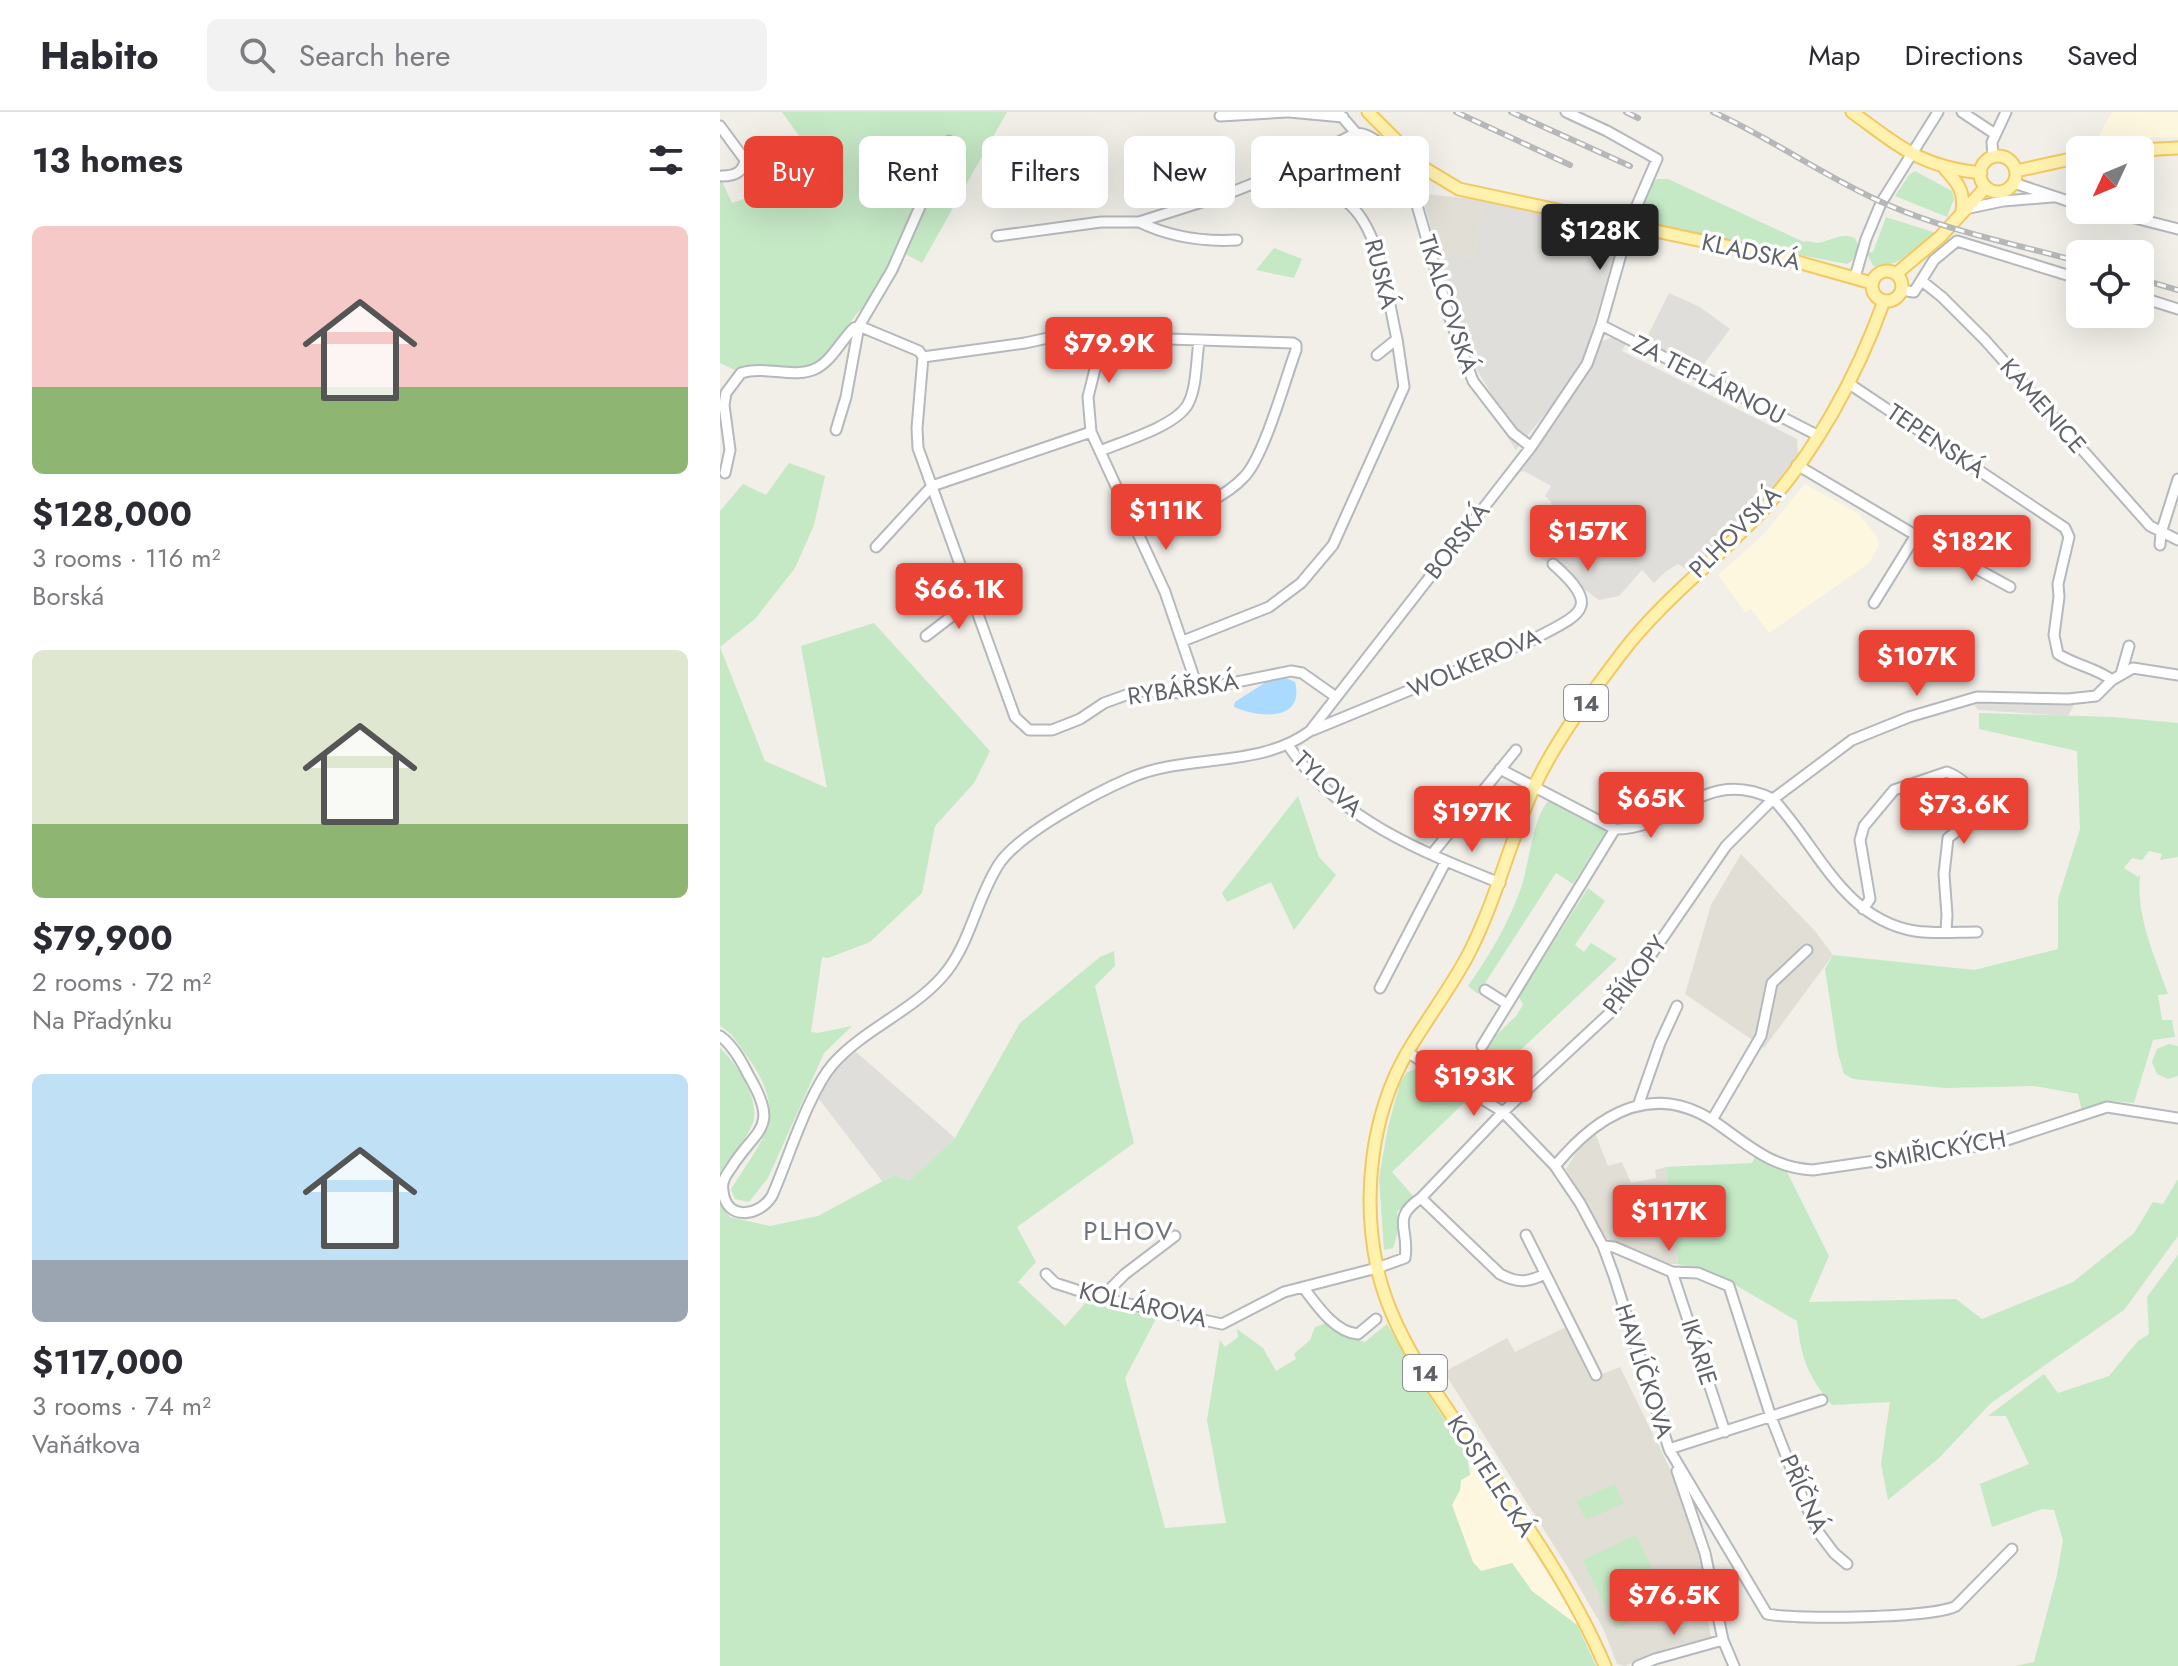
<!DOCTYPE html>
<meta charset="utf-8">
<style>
body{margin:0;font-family:Jost,sans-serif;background:#f2f2f3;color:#2b2b33;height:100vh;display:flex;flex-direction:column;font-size:30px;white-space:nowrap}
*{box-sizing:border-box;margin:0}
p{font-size:26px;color:#7c7c81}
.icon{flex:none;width:44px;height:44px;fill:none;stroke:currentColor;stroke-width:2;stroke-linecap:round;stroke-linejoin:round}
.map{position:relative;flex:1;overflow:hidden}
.drawer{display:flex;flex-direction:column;background:#fff;width:720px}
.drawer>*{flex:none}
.guide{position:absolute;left:24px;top:24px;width:760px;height:72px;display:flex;gap:16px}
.needle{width:52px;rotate:226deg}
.fabs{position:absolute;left:1346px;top:24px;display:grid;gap:16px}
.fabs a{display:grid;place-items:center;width:88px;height:88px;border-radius:12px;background:#fff;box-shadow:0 8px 32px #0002;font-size:40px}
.price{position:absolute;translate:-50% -68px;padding:0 18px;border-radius:8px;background:#ea4335;color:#fff;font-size:26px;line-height:52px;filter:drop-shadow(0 2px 4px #0008)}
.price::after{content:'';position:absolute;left:50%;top:48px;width:24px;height:18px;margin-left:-12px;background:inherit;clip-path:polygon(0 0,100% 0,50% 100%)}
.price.current{background:#222;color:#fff}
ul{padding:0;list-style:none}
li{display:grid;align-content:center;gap:16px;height:424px;padding:0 32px}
li span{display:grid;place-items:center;height:248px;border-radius:12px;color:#555}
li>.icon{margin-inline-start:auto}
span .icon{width:144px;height:144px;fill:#fffc;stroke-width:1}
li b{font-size:34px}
h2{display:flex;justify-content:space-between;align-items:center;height:96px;padding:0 32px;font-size:34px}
.tag{padding:0 28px;border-radius:12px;background:#fff;box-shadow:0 8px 32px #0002;font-size:28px;line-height:72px}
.tag.current{background:#ea4335;color:#fff}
header{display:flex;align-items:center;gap:48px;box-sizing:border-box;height:112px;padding:0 40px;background:#fff;border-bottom:2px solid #e1e1e2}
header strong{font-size:38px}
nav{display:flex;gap:44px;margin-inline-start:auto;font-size:28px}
.search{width:560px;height:72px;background:#f2f2f3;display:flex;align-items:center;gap:20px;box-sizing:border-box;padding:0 28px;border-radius:12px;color:#7c7c81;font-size:30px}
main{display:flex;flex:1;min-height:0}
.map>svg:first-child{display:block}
.commercial{fill:#fef7e0}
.industrial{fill:#e0deda}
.education{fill:#e1ded6}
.green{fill:#c5e8c5}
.water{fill:#aadaff}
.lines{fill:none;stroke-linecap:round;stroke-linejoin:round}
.minor-casing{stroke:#b5b8bc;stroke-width:13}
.major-casing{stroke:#f2c960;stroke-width:15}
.minor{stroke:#fff;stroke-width:9}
.major{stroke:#fff2af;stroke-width:11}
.rail-casing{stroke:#b6b7b8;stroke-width:6}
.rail{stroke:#fff;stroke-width:3;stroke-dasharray:9;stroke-linecap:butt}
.labels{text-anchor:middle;stroke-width:7;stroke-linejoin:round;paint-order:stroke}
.shield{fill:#fff;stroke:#8f9295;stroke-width:2}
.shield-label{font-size:22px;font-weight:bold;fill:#5f6368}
.street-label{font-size:24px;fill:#5f6368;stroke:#fff}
.neighbourhood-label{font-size:26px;letter-spacing:2px;fill:#70757a;stroke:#fff}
</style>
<header>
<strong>Habito</strong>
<div class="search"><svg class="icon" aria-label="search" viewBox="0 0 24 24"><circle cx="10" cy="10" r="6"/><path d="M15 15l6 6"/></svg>Search here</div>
<nav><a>Map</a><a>Directions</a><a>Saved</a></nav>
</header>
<main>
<section class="drawer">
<h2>13 homes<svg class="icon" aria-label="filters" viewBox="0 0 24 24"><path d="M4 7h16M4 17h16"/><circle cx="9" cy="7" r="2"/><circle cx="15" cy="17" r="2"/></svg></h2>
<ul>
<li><span style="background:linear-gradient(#f6c9c9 65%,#8fb573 0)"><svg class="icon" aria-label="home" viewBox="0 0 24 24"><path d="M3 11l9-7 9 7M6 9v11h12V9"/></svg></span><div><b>$128,000</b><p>3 rooms · 116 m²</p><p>Borská</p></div></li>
<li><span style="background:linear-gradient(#dfe7d0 70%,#8fb573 0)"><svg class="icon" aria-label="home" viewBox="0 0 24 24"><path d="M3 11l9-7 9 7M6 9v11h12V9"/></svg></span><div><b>$79,900</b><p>2 rooms · 72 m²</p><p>Na Přadýnku</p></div></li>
<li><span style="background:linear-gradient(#bfe0f5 75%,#9aa5b1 0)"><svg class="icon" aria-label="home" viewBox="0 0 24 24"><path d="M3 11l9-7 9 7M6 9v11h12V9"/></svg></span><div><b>$117,000</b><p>3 rooms · 74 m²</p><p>Vaňátkova</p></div></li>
</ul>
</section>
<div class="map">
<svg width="1458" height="1554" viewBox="0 0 1458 1554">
<rect width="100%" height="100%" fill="#f1efe8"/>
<path class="commercial" d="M 1392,0 L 1458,0 L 1458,25 L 1377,27 Z
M 1085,372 L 1139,402 L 1157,425 L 1159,433 L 1149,451 L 1049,521 L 1031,497 L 1025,500 L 998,463 L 1042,424 Z
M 755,1350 L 835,1473 L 860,1515 L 812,1479 L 792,1451 L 761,1459 L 752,1450 L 732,1393 L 740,1378 L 741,1368 L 750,1363 Z"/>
<path class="industrial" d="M 764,88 L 894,120 L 896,137 L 865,243 L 850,271 L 796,338 L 784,320 L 776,290 L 754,253 L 718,140 L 752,146 Z
M 949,181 L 980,195 L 1010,217 L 981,256 L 925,229 Z
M 893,225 L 907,229 L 902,239 L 1077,327 L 1078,342 L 1038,397 L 969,459 L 958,452 L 945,460 L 934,471 L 922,458 L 899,484 L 879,488 L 811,439 L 833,406 L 831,390 L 825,384 L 831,374 L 804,359 L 796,361 L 837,307 L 870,256 L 880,230 Z
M 1259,585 L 1355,591 L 1348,604 L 1258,598 L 1255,594 Z
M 136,940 L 235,1026 L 189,1069 L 174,1063 L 162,1069 L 99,987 L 106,968 L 123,948 Z"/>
<path class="education" d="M 706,82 L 764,88 L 752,146 L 718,140 L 702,84 Z
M 1021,742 L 1095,819 L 1113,843 L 1044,936 L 965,882 L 991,793 Z
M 875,1021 L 888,1054 L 902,1050 L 911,1071 L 936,1066 L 935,1058 L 946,1055 L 958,1152 L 941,1152 L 887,1127 L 846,1057 L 859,1036 Z
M 846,1215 L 870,1267 L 900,1255 L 952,1361 L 986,1459 L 979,1461 L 991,1525 L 948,1536 L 905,1554 L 897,1552 L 883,1516 L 847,1454 L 724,1260 L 787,1226 L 795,1240 Z"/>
<path class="green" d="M 62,0 L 287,0 L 202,151 L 178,138 L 148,194 L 138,200 L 106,244 L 86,256 L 15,258 L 0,251 L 0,65 L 12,91 L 50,78 L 45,68 L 56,63 L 107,63 Z
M 1195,59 L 1232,79 L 1234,87 L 1227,105 L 1175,84 L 1189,63 Z
M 937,67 L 948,67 L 1084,130 L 1088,129 C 1104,136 1117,118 1135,126 L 1139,135 L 1132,149 L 1127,152 L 931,114 C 925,107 928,98 924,89 L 932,71 Z
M 1166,105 L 1216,121 C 1198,136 1178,156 1153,154 L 1147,141 L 1153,140 Z
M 554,136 L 582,147 L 574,166 L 536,158 Z
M 69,351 L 105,364 L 94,413 L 75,456 L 35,507 L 0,535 L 45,649 L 107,676 L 81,534 L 154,511 L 270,639 L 254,671 L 215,714 L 202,781 L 150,830 L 108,846 L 102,845 L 91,920 L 98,921 L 132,914 L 104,941 L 48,1066 L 29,1090 L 15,1087 L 11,1077 C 43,1026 69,1004 29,947 C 20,935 13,921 0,914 L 0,399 L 23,372 L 46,383 Z
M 1259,601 L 1393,605 L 1458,611 L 1458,745 L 1440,748 L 1442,742 L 1429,739 L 1422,748 L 1412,746 L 1404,756 L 1418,765 L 1420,763 C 1416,805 1434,842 1448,882 L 1438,883 L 1442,908 L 1452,908 L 1455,925 L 1433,928 L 1414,991 L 1391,989 L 1362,999 L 1358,982 L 1315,974 L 1226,976 L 1133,967 L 1124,962 L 1118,941 L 1105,857 L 1113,843 L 1254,858 L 1338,837 L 1338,787 L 1360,717 L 1357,639 L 1259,617 Z
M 578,684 L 599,745 L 616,763 L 574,818 L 551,770 L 507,790 L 502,781 Z
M 829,688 L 886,719 L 853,772 L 836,761 L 758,882 L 748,874 C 770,843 788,812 801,776 C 810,750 812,707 829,688 Z
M 868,776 L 885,789 L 855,833 L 864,840 L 871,831 L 897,847 L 775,962 L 756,943 L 796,904 L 803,893 L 799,885 Z
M 394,839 L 395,854 L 375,874 L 414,1031 L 297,1115 L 316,1150 L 298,1170 L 345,1214 L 369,1187 L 377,1193 L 438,1203 L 405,1266 L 445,1416 L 506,1411 L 487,1308 L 500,1228 L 505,1235 L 518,1225 L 517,1217 L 543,1236 L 556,1259 L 576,1247 L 574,1242 L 590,1228 L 595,1215 L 610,1210 L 618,1221 L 645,1230 L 667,1212 L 716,1295 L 746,1339 L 750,1363 L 741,1368 L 740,1378 L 732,1393 L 753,1450 L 761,1459 L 792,1451 L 812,1479 L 857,1513 L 876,1554 L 0,1554 L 0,1091 L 10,1105 L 50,1114 L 98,1104 L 174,1063 L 189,1069 L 235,1026 L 300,911 L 380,845 Z
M 1449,932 L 1458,934 L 1458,964 L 1448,967 L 1437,962 L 1432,950 L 1437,937 Z
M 0,936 C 17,952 42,989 32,1013 C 25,1029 10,1046 0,1060 Z
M 695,957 L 702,958 L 748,987 L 672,1060 L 693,1084 L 677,1100 L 678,1119 L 673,1136 L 664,1138 L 659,1066 L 668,1015 L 680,971 L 686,961 Z
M 1035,1045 L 1066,1058 L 1109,1144 L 1089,1190 L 1236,1187 L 1262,1207 L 1353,1170 L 1414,1121 L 1433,1090 L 1443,1092 L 1458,1067 L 1458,1124 L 1404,1198 L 1271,1291 L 1219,1346 L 1168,1388 L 1161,1352 L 1170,1290 L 1112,1293 C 1087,1262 1082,1249 1077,1209 L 995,1161 L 958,1152 L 946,1055 L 1032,1051 Z
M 1458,1143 L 1458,1554 L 1295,1554 L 1314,1550 L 1337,1463 L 1343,1428 L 1334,1398 L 1322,1397 L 1272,1415 L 1260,1372 L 1309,1352 L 1286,1304 L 1268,1304 L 1324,1262 L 1338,1281 L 1389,1264 L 1418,1229 L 1429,1222 L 1427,1185 Z
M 895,1372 L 904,1391 L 866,1408 L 857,1389 Z
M 916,1423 L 949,1492 L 896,1517 L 863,1448 Z"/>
<path class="water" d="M 566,566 L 575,570 C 585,610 539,606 514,595 L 515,590 L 546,570 Z"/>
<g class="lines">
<defs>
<path id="minor" d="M 569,0 L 623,5
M 618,0 L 636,21 C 664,22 677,57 692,76 L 707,58
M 1242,0 L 1275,22
M 500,4 L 567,0
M 0,14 L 25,48 C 23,61 14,64 2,64
M 1273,45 L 1272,30 L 1286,0
M 25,48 L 87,62
M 555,63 L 564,76 C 582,78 603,77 619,85 C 660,106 667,186 677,227 L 657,243
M 1294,71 L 1360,93
M 692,76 L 729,204 L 753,269 L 793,321 L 811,335
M 1245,97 L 1283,89 L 1332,85
M 1383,98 L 1458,117
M 419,110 C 450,125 482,130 517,128
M 277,124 L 381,110 L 419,110 L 507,82 L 555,63 L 636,21
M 1135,165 L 1146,127 L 1161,91 L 1218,0
M 1202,169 L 1222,185 L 1265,228 L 1430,414 L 1458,428
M 1181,178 L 1194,180 L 1214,148 L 1237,129 L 1360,167
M 1420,185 L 1458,197
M 881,213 L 1097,323
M 383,225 L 368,285 L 371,320 L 445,480 L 478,577
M 203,245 L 197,316 L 198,336 L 295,605 L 309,618 L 332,618 L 360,607 L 384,591 L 417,579 L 462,581 L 571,559 L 582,561 L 616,585
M 203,245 L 305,231 L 360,219 L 383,225 L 573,231 L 576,233 L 576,238 C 565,268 544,345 524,365 C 498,393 452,404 418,419
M 1128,271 L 1345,416 L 1349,425 L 1338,472 L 1339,485 L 1334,523 L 1338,542 C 1355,553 1376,556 1392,568
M 116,318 L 126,285 L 139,214 L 172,158 L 229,29
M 380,339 C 404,329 456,314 468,292 C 477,275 476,249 479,230
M 1077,353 L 1202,427 L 1290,475
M 5,361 L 10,338 L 4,293 L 6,281 L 21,261 C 45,253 72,267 95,257 C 111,250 122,227 134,216 L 139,214 L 199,239 L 203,245
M 1440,433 L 1441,421 L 1458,367
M 156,435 L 212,374 L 371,320
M 1154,491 L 1196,423
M 206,524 L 253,488
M 463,529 L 549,495 L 581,471 L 613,433 L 684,275 L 677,227
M 1401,562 L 1409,534
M 593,618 L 814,527 C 861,502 883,496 833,452
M 568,633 C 616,706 702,740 780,771
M 780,657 L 895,717 C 956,718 983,653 1053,687 C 1098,735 1123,807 1195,819 C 1214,822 1237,820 1257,820
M 712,742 L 796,638
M 1143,797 L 1150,787 L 1140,728 L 1144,714 L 1174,678 L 1227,660 C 1242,666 1254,678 1260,693 L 1254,706 L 1228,726 L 1224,762 L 1227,803 L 1226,819
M 660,876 L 726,749
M 765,878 L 787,892
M 0,924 C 13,933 22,950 29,964 C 60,1017 37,1015 11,1056 C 6,1063 1,1070 3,1079 C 6,1109 39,1105 52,1084 C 68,1048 88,981 113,952 C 144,917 191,900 222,865 C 250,834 256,787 279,752 C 300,721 375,681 410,666 C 467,641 539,657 590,619 L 811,335 L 867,252 L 881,213 L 911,107 L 937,47 L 887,19 L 846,0
M 762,934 L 895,717
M 687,940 L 783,1000 L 835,1054 L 860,1091 L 883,1134 L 894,1164 L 949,1337 L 1047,1502 C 1075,1508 1214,1506 1236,1494 L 1292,1437
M 919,991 L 940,931 L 957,894
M 992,1008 L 1041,924 L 1052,871 L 1087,838
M 835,1054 C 877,1003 932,968 995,1010 C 1027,1032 1051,1056 1093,1058 L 1278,1031 L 1387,995 L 1458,1006
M 806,1123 L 876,1263
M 883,1134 L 894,1135 L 952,1160 L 978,1161 L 1009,1174 L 1051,1305 L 1083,1387 L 1099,1421 L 1114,1441 L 1127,1452
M 952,1160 L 1005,1320
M 326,1162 L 335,1171 L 381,1186 L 502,1212 L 564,1180 L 657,1156 L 685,1146 C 690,1116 670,1107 701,1086
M 825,1162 C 807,1171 797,1171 780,1162 L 701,1086 L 783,1000 L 893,898 L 1006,734 L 1053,687 L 1132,628 L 1189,605 L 1257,585 L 1348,587 L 1376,584 L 1392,568 L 1413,556 L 1458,563
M 583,1175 C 596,1192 614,1220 638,1222 L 656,1207
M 381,1186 L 405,1162 L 455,1124
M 951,1341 L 949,1337 L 1102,1288
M 957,1359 L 985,1441 L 1003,1528 L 1014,1554
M 918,1554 L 935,1547 L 1003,1528"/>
<path id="major" d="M 648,0 L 704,56 L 739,77 L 1067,147 L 1152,171
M 1132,0 C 1179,34 1200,55 1261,61
M 1420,38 L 1458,36
M1260 62a18 18 0 1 1 36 0a18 18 0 1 1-36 0Z
M 1225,57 C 1237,70 1245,79 1242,98
M 1296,59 L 1360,45
M1152 174a15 15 0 1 1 30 0a15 15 0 1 1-30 0Z
M 1177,161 L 1220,125 L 1266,75
M 885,1554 C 850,1471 795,1397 745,1323 C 710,1272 670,1217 657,1155 C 642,1084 651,1002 688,939 C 707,907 729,878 747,845 C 776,790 789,731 814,675 C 836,628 870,583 901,542 C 941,489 995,449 1040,401 C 1095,342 1137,264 1164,189"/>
</defs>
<use href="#minor" class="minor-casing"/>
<use href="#major" class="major-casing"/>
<use href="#minor" class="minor"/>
<use href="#major" class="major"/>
<defs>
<path id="rail" d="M 736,0 L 850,53
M 791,0 L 910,54
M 906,0 L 918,6
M 993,0 C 1053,27 1106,66 1166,92 C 1227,119 1296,132 1360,150
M 1420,167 L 1458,178"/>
</defs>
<use href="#rail" class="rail-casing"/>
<use href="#rail" class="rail"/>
</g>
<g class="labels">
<g class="shield">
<rect x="844" y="573" width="44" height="36" rx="6"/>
<rect x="683" y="1243" width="44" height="36" rx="6"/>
</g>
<g class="shield-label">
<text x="866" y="599">14</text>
<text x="705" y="1269">14</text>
</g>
<g class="street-label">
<text transform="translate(1031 140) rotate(12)" y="8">KLADSKÁ</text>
<text transform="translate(661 162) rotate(76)" y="8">RUSKÁ</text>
<text transform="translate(728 192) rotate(72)" y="8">TKALCOVSKÁ</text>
<text transform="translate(989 268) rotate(27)" y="8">ZA TEPLÁRNOU</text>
<text transform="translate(1323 294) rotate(49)" y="8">KAMENICE</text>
<text transform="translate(1216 329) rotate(34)" y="8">TEPENSKÁ</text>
<text transform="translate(1015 420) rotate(-45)" y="8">PLHOVSKÁ</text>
<text transform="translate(737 429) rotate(-52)" y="8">BORSKÁ</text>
<text transform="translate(754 551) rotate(-23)" y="8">WOLKEROVA</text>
<text transform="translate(463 577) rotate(-8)" y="8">RYBÁŘSKÁ</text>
<text transform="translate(608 672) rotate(43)" y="8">TYLOVA</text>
<text transform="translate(915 863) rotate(-54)" y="8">PŘÍKOPY</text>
<text transform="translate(1220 1038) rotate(-10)" y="8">SMIŘICKÝCH</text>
<text transform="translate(423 1193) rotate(13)" y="8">KOLLÁROVA</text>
<text transform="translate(979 1240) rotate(72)" y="8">IKÁRIE</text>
<text transform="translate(924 1259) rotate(72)" y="8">HAVLÍČKOVA</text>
<text transform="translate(771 1364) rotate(57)" y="8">KOSTELECKÁ</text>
<text transform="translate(1084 1382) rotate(66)" y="8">PŘÍČNÁ</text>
</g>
<g class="neighbourhood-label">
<text x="409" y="1128">PLHOV</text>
</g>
</g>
</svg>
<div class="fabs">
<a><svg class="needle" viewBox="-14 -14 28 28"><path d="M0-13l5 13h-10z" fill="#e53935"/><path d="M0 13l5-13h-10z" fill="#7c7c81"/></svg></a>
<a><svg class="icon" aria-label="locate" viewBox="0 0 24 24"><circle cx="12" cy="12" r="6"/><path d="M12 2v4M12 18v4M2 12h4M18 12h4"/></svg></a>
</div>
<b class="price current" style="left:880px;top:160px">$128K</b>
<b class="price" style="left:389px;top:273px">$79.9K</b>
<b class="price" style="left:446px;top:440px">$111K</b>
<b class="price" style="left:868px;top:461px">$157K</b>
<b class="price" style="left:1252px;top:471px">$182K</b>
<b class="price" style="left:239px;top:519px">$66.1K</b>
<b class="price" style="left:1197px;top:586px">$107K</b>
<b class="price" style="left:931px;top:728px">$65K</b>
<b class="price" style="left:1244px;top:734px">$73.6K</b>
<b class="price" style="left:752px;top:742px">$197K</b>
<b class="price" style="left:754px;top:1006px">$193K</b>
<b class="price" style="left:949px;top:1141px">$117K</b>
<b class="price" style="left:954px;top:1525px">$76.5K</b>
<div class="guide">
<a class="tag current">Buy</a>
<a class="tag">Rent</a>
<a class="tag">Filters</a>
<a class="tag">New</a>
<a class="tag">Apartment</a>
</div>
</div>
</main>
